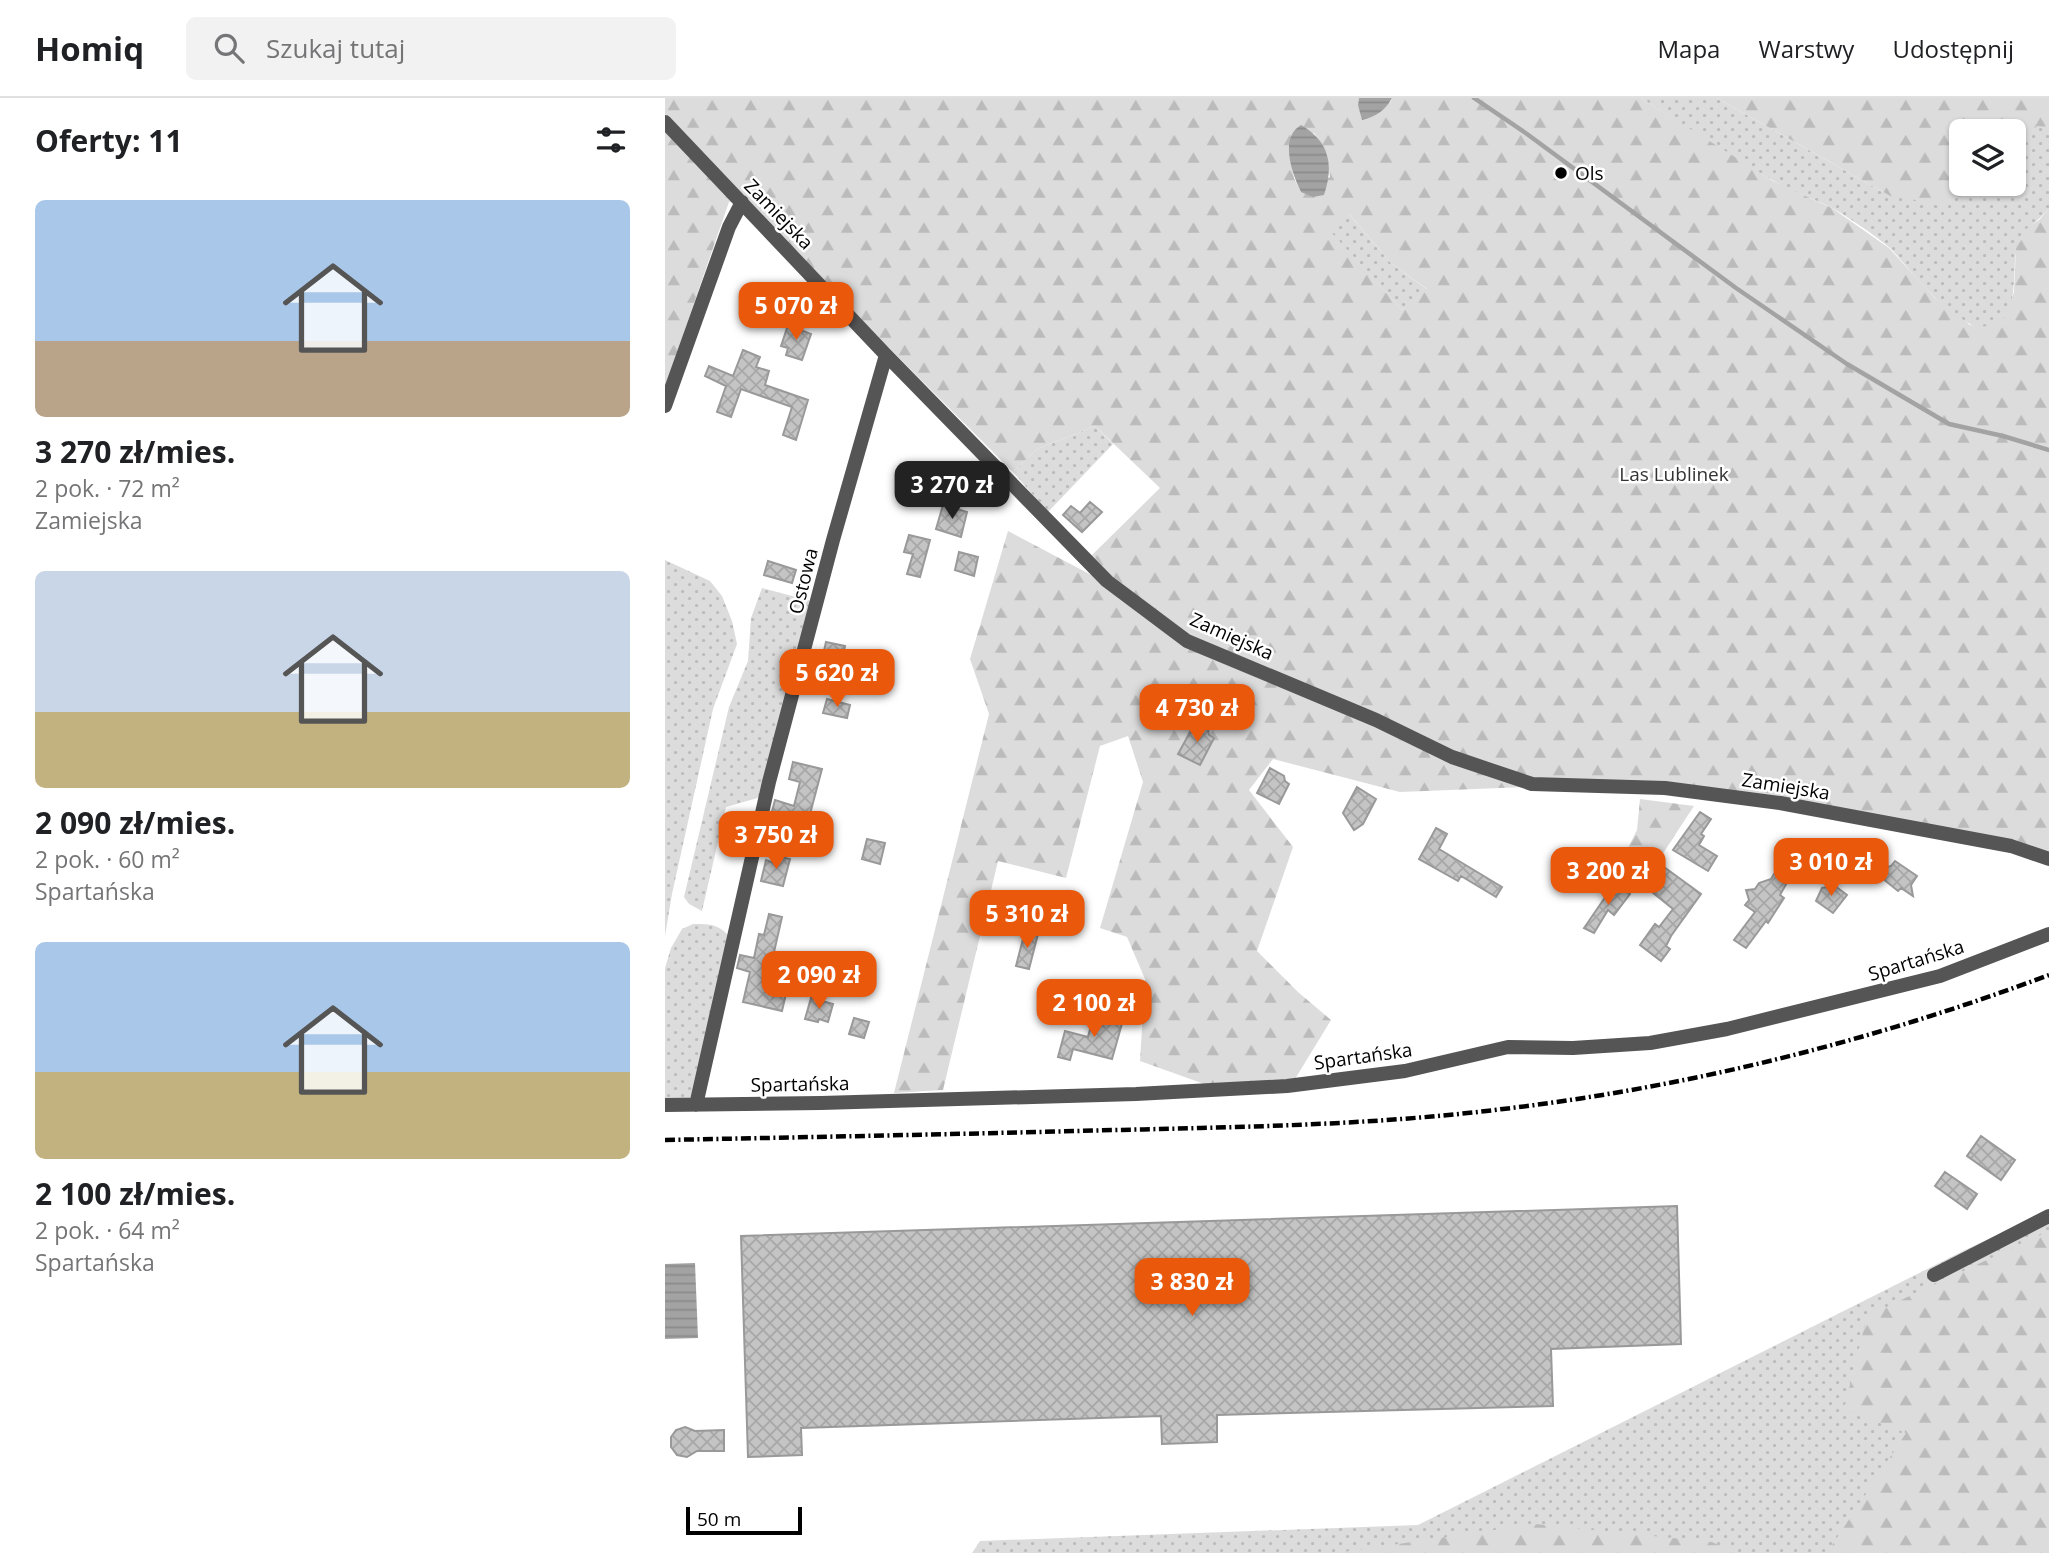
<!DOCTYPE html>
<html lang="pl">
<meta charset="utf-8">
<style>
body{margin:0;font-family:"Open Sans",sans-serif;background:#f2f2f2;color:#202124;height:100vh;display:flex;flex-direction:column;font-size:26px;white-space:nowrap}
*{box-sizing:border-box;margin:0}
p{font-size:23px;color:#757577}
.icon{flex:none;width:38px;height:38px;fill:none;stroke:currentColor;stroke-width:2;stroke-linecap:round;stroke-linejoin:round}
.map{position:relative;flex:1;overflow:hidden}
.sheet{display:flex;flex-direction:column;background:#fff;width:665px}
.sheet>*{flex:none}
.controls{position:absolute;left:1284px;top:21px;display:grid;gap:14px}
.controls a{display:grid;place-items:center;width:77px;height:77px;border-radius:10px;background:#fff;box-shadow:0 2px 5px #0004;font-size:35px}
.scale{position:absolute;left:21px;bottom:18px;width:116px;box-sizing:border-box;padding-left:7px;border:4px solid #000;border-top:0;font-size:19px;line-height:24px;white-space:nowrap;color:#000;-webkit-text-stroke:5px #fff;paint-order:stroke}
.price{position:absolute;translate:-50% -60px;padding:0 16px;border-radius:14px;background:#ea580c;color:#fff;font-size:23px;line-height:46px;filter:drop-shadow(0 2px 4px #0008)}
.price::after{content:'';position:absolute;left:50%;top:42px;width:21px;height:16px;margin-left:-10px;background:inherit;clip-path:polygon(0 0,100% 0,50% 100%)}
.price.on{background:#222;color:#fff}
ul{padding:0;list-style:none}
li{display:grid;align-content:center;gap:14px;height:371px;padding:0 35px}
li span{display:grid;place-items:center;height:217px;border-radius:10px;color:#555}
li>.icon{margin-inline-start:auto}
span .icon{width:126px;height:126px;fill:#fffc;stroke-width:1}
li b{font-size:30px}
h2{display:flex;justify-content:space-between;align-items:center;height:84px;padding:0 35px;font-size:30px}
header{display:flex;align-items:center;gap:42px;box-sizing:border-box;height:98px;padding:0 35px;background:#fff;border-bottom:2px solid #e0e0e0}
header strong{font-size:33px}
nav{display:flex;gap:38px;margin-inline-start:auto;font-size:24px}
.search{width:490px;height:63px;background:#f2f2f2;display:flex;align-items:center;gap:18px;box-sizing:border-box;padding:0 24px;border-radius:10px;color:#757577;font-size:26px}
main{display:flex;flex:1;min-height:0}
.map>svg:first-child{display:block}
.grass{fill:url(#grass-dots)}
.forest{fill:url(#forest-firs);fill-rule:evenodd}
.water{fill:url(#water-rules)}
.lines{fill:none;stroke-linecap:round;stroke-linejoin:round}
.stream{stroke:#a3a3a3;stroke-width:4.5}
.building{fill:url(#building-cross-hatch);stroke:#999;stroke-width:2}
.street{stroke:#555;stroke-width:14}
.rail{stroke:#000;stroke-width:4.5;stroke-dasharray:10 3.5 2 3.5;stroke-linecap:butt}
.poi-dot{fill:#000;stroke:#fff;stroke-width:2.5}
.labels{text-anchor:middle;stroke-width:5;stroke-linejoin:round;paint-order:stroke}
.poi-label{font-size:19px;fill:#000;stroke:#fff;text-anchor:start}
.street-label{font-size:19px;fill:#000;stroke:#fff}
.park-label{font-size:19px;fill:#333;stroke:#fff}
</style>
<header>
<strong>Homiq</strong>
<div class="search"><svg class="icon" aria-label="search" viewBox="0 0 24 24"><circle cx="10" cy="10" r="6"/><path d="M15 15l6 6"/></svg>Szukaj tutaj</div>
<nav><a>Mapa</a><a>Warstwy</a><a>Udostępnij</a></nav>
</header>
<main>
<section class="sheet">
<h2>Oferty: 11<svg class="icon" aria-label="filters" viewBox="0 0 24 24"><path d="M4 7h16M4 17h16"/><circle cx="9" cy="7" r="2"/><circle cx="15" cy="17" r="2"/></svg></h2>
<ul>
<li><span style="background:linear-gradient(#a9c7e8 65%,#b9a48a 0)"><svg class="icon" aria-label="home" viewBox="0 0 24 24"><path d="M3 11l9-7 9 7M6 9v11h12V9"/></svg></span><div><b>3 270 zł/mies.</b><p>2 pok. · 72 m²</p><p>Zamiejska</p></div></li>
<li><span style="background:linear-gradient(#c9d6e8 65%,#c2b280 0)"><svg class="icon" aria-label="home" viewBox="0 0 24 24"><path d="M3 11l9-7 9 7M6 9v11h12V9"/></svg></span><div><b>2 090 zł/mies.</b><p>2 pok. · 60 m²</p><p>Spartańska</p></div></li>
<li><span style="background:linear-gradient(#a9c7e8 60%,#c2b280 0)"><svg class="icon" aria-label="home" viewBox="0 0 24 24"><path d="M3 11l9-7 9 7M6 9v11h12V9"/></svg></span><div><b>2 100 zł/mies.</b><p>2 pok. · 64 m²</p><p>Spartańska</p></div></li>
</ul>
</section>
<div class="map">
<svg width="1384" height="1455" viewBox="0 0 1384 1455">
<defs>
<pattern id="grass-dots" width="8" height="8" patternUnits="userSpaceOnUse" patternTransform="scale(1.75)"><rect width="8" height="8" fill="#dcdcdc"/><path d="M2 2h.1M6 6h.1" fill="none" stroke="#bbb" stroke-width="1.8" stroke-linecap="round"/></pattern>
<pattern id="forest-firs" width="22" height="20" patternUnits="userSpaceOnUse" patternTransform="scale(1.75)"><rect width="22" height="20" fill="#dcdcdc"/><path d="M5 1l3.5 6h-7zM16 11l3.5 6h-7z" fill="#bbb"/></pattern>
<pattern id="water-rules" width="6" height="5" patternUnits="userSpaceOnUse" patternTransform="scale(1.75)"><rect width="6" height="5" fill="#a3a3a3"/><path d="M0 2.5h6" fill="none" stroke="#8b8b8b"/></pattern>
<pattern id="building-cross-hatch" width="8" height="8" patternUnits="userSpaceOnUse" patternTransform="scale(1.75)"><rect width="8" height="8" fill="#c4c4c4"/><path d="M0 0l8 8M0 8l8-8" fill="none" stroke="#a7a7a7"/></pattern>
</defs>
<rect width="100%" height="100%" fill="#fff"/>
<path class="grass" d="M 976,0 L 1052,0 L 1225,98 L 1301,97 L 1317,86 L 1349,86 L 1349,54 L 1372,27 L 1384,29 L 1384,111 C 1373,123 1359,131 1353,146 C 1345,166 1357,221 1328,229 C 1294,238 1247,173 1226,151 C 1214,140 1179,116 1165,109 C 1146,99 1125,93 1107,82 C 1062,57 1019,27 976,0 Z
M 683,115 L 726,165 L 763,192 L 737,212 L 666,135 Z
M 430,328 L 448,346 L 383,414 L 348,374 L 372,351 Z
M 0,462 L 45,483 L 57,498 L 67,523 L 72,546 L 48,611 L 7,796 L 0,838 Z
M 97,490 L 146,503 L 96,699 L 61,709 L 37,813 L 24,806 L 19,799 L 64,609 L 83,563 L 86,520 Z
M 28,826 C 45,826 53,826 64,838 L 29,993 L 24,1002 L 0,1002 L 0,870 L 6,850 L 17,831 Z
M 1384,1118 L 1384,1393 L 1349,1455 L 307,1455 L 315,1443 L 753,1427 L 1300,1152 L 1328,1139 Z"/>
<path class="forest" d="M 0,0 L 694,0 L 693,7 L 725,5 L 727,0 L 976,0 L 1108,83 L 1167,110 L 1224,150 L 1270,200 L 1305,227 L 1328,229 L 1340,220 L 1349,194 L 1351,148 L 1361,131 L 1374,122 L 1384,111 L 1384,756 L 1000,684 L 867,681 L 789,656 L 526,539 L 446,477 L 427,457 L 495,390 L 430,328 L 372,351 L 348,374 L 227,253 L 85,106 L 64,104 L 0,289 ZM 649,35 L 662,56 L 665,79 L 636,94 L 629,80 L 624,50 ZM 684,116 L 726,165 L 762,191 L 737,212 L 667,135 Z
M 1052,0 L 1384,0 L 1384,29 L 1372,28 L 1349,54 L 1349,33 L 1297,33 L 1297,86 L 1317,86 L 1301,97 L 1270,105 L 1225,98 Z
M 343,433 L 432,480 L 520,547 L 860,689 L 735,694 L 608,661 L 584,692 L 628,749 L 592,853 L 633,894 L 666,922 L 630,981 L 542,987 L 475,963 L 480,881 L 462,839 L 435,830 L 478,684 L 463,638 L 435,648 L 401,780 L 333,763 L 278,992 L 229,995 L 324,616 L 305,561 Z
M 975,701 L 1029,708 L 972,795 L 964,785 L 961,754 L 972,732 Z
M 1384,1133 L 1384,1455 L 1162,1455 L 1241,1335 L 1179,1311 L 1202,1218 Z
M 870,1426 L 1047,1444 L 1070,1455 L 672,1455 Z"/>
<path class="water" d="M 694,0 L 727,0 C 721,12 710,19 697,22 L 693,7 Z
M 636,27 C 665,44 669,67 659,97 L 648,99 L 636,94 C 627,75 614,40 636,27 Z
M 30,1165 L 33,1240 L 0,1241 L 0,1166 Z"/>
<g class="lines">
<path class="stream" d="M 809,0 L 862,36 L 1071,190 L 1182,266 L 1284,326 L 1338,338 L 1384,352"/>
</g>
<path class="building" d="M 123,227 L 146,236 L 137,262 L 121,257 L 123,250 L 116,248 Z
M 78,252 L 95,259 L 91,269 L 104,273 L 100,287 L 143,302 L 131,342 L 118,337 L 127,309 L 76,291 L 66,319 L 52,314 L 61,288 L 40,278 L 44,268 L 68,278 Z
M 425,404 L 437,414 L 417,434 L 398,417 L 406,408 L 415,415 Z
M 278,407 L 302,414 L 296,439 L 271,431 Z
M 244,437 L 265,442 L 255,479 L 242,476 L 248,456 L 239,454 Z
M 294,454 L 313,459 L 309,478 L 290,472 Z
M 103,463 L 131,472 L 127,485 L 99,477 Z
M 161,544 L 180,548 L 171,587 L 152,583 Z
M 162,601 L 185,607 L 182,620 L 158,615 Z
M 530,625 L 543,631 L 544,637 L 549,640 L 535,667 L 513,656 Z
M 128,664 L 157,671 L 141,731 L 105,721 L 110,702 L 129,708 L 135,684 L 124,681 Z
M 605,670 L 619,678 L 620,683 L 624,686 L 614,706 L 592,695 Z
M 692,689 L 711,701 L 698,726 L 689,732 L 678,715 Z
M 1035,714 L 1046,721 L 1036,736 L 1039,738 L 1034,747 L 1052,758 L 1043,773 L 1008,752 Z
M 771,730 L 782,736 L 774,751 L 837,789 L 831,799 L 796,778 L 793,783 L 754,761 Z
M 202,741 L 220,745 L 215,766 L 197,761 Z
M 111,758 L 125,761 L 118,788 L 96,783 L 101,762 L 109,765 Z
M 1120,758 L 1133,765 L 1115,797 L 1119,800 L 1103,825 L 1101,823 L 1081,850 L 1069,842 L 1090,814 L 1080,807 L 1084,802 L 1081,792 L 1090,791 L 1094,785 L 1106,781 Z
M 1230,763 L 1252,778 L 1246,787 L 1248,798 L 1236,790 L 1233,793 L 1217,780 L 1222,773 L 1222,769 L 1226,768 Z
M 999,769 L 1036,796 L 1006,838 L 1001,848 L 1005,851 L 996,863 L 975,847 L 990,826 L 994,829 L 1008,811 L 982,790 Z
M 950,785 L 965,796 L 949,817 L 943,812 L 929,835 L 919,830 Z
M 1170,788 L 1182,797 L 1168,815 L 1151,803 L 1157,790 Z
M 104,816 L 117,819 L 104,876 L 124,883 L 117,913 L 78,904 L 85,874 L 72,870 L 75,857 L 89,860 L 94,836 L 99,837 Z
M 360,833 L 373,836 L 364,871 L 351,868 Z
M 146,900 L 168,906 L 163,924 L 154,921 L 153,924 L 140,921 Z
M 381,906 L 400,913 L 395,925 L 376,919 Z
M 436,916 L 458,922 L 447,961 L 408,951 L 405,962 L 393,959 L 400,933 L 423,939 L 428,920 L 435,922 Z
M 189,920 L 204,924 L 199,940 L 184,936 Z
M 1316,1038 L 1350,1062 L 1336,1082 L 1302,1058 Z
M 1280,1074 L 1312,1096 L 1302,1111 L 1270,1088 Z
M 1012,1108 L 1016,1246 L 886,1251 L 888,1308 L 552,1317 L 552,1344 L 497,1346 L 496,1318 L 136,1330 L 137,1357 L 83,1359 L 76,1138 Z
M 20,1329 L 30,1333 L 59,1332 L 59,1353 L 32,1353 L 22,1359 L 12,1357 L 6,1349 L 6,1339 L 11,1332 Z"/>
<g class="lines">
<path class="street" d="M 0,24 L 221,257 L 442,483 L 522,543 L 711,622 L 787,659 L 867,686 L 1000,690 L 1115,705 L 1346,748 L 1384,761
M 0,308 L 64,129 L 77,104
M 0,1007 L 156,1005 L 471,996 L 622,988 L 740,973 L 843,949 L 908,950 L 985,945 L 1062,931 L 1275,878 L 1384,836
M 31,1007 L 104,684 L 168,442 L 221,257
M 1269,1177 L 1384,1118"/>
<path class="rail" d="M 0,1042 C 150,1039 301,1036 451,1032 C 580,1029 709,1027 838,1011 C 1024,989 1208,943 1384,877"/>
</g>
<circle class="poi-dot" cx="896" cy="75" r="7"/>
<g class="labels">
<g class="poi-label">
<text x="910" y="82">Ols</text>
</g>
<g class="street-label">
<text transform="translate(114 116) rotate(46)" y="7">Zamiejska</text>
<text transform="translate(138 483) rotate(-76)" y="7">Ostowa</text>
<text transform="translate(567 538) rotate(24)" y="7">Zamiejska</text>
<text transform="translate(1121 688) rotate(9)" y="7">Zamiejska</text>
<text transform="translate(1251 862) rotate(-17)" y="7">Spartańska</text>
<text transform="translate(698 958) rotate(-8)" y="7">Spartańska</text>
<text transform="translate(135 986) rotate(-1)" y="7">Spartańska</text>
</g>
<g class="park-label">
<text x="1009" y="383">Las Lublinek</text>
</g>
</g>
</svg>
<div class="controls">
<a><svg class="icon" aria-label="layers" viewBox="0 0 24 24"><path d="M12 4l9 5-9 5-9-5zM3 14l9 5 9-5"/></svg></a>
</div>
<div class="scale">50 m</div>
<b class="price" style="left:131px;top:244px">5 070 zł</b>
<b class="price on" style="left:287px;top:423px">3 270 zł</b>
<b class="price" style="left:172px;top:611px">5 620 zł</b>
<b class="price" style="left:532px;top:646px">4 730 zł</b>
<b class="price" style="left:111px;top:773px">3 750 zł</b>
<b class="price" style="left:1166px;top:800px">3 010 zł</b>
<b class="price" style="left:943px;top:809px">3 200 zł</b>
<b class="price" style="left:362px;top:852px">5 310 zł</b>
<b class="price" style="left:154px;top:913px">2 090 zł</b>
<b class="price" style="left:429px;top:941px">2 100 zł</b>
<b class="price" style="left:527px;top:1220px">3 830 zł</b>
</div>
</main>
